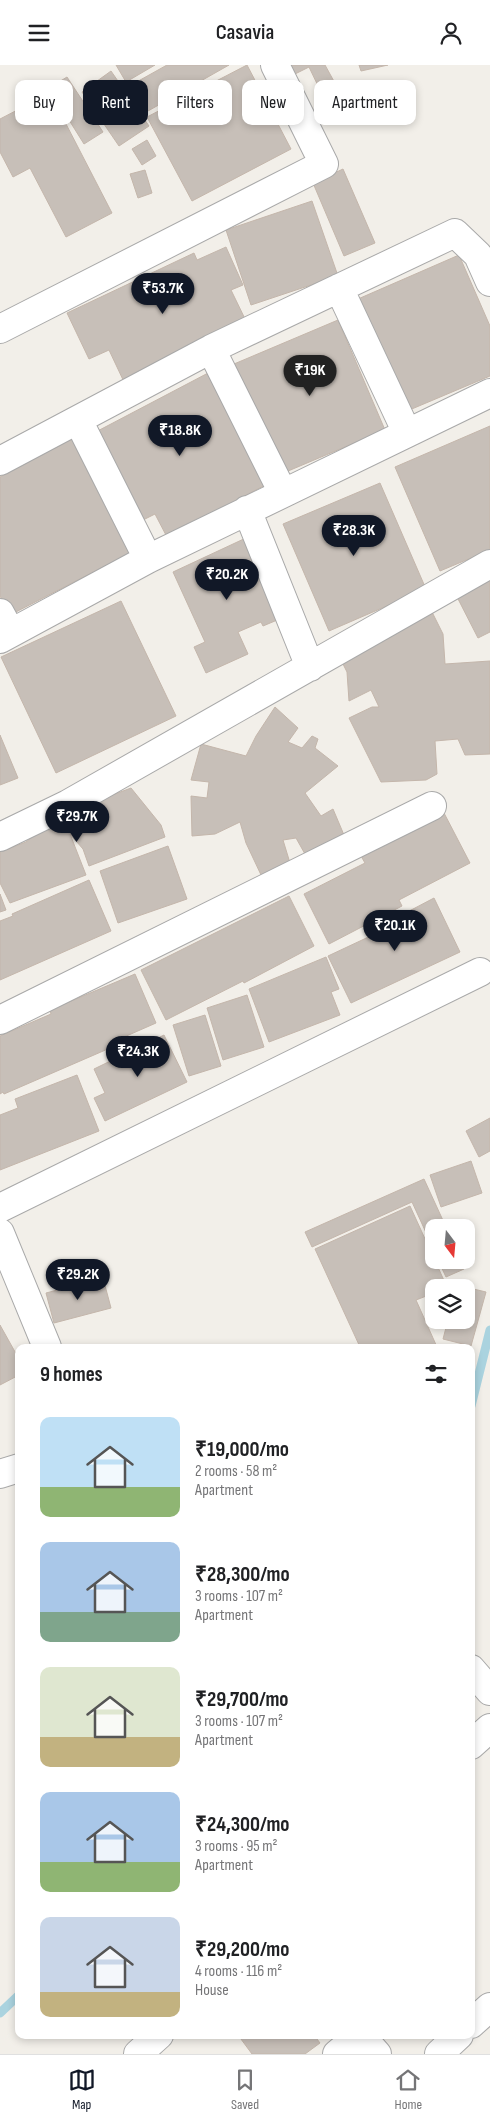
<!DOCTYPE html>
<meta charset="utf-8">
<style>
body{margin:0;font-family:"Sofia Sans Condensed",sans-serif;background:#f2f2f2;color:#202124;height:100vh;display:flex;flex-direction:column;font-size:19px;white-space:nowrap}
*{box-sizing:border-box;margin:0}
p{font-size:16px;color:#757577}
.icon{flex:none;width:28px;height:28px;fill:none;stroke:currentColor;stroke-width:2;stroke-linecap:round;stroke-linejoin:round}
.map{position:relative;flex:1;overflow:hidden}
.details{position:absolute;left:15px;top:1279px;width:460px;height:695px;display:flex;flex-direction:column;background:#fff;border-radius:10px;box-shadow:0 2px 8px #0003}
.details>*{flex:none}
.banner{position:absolute;left:15px;top:15px;width:460px;height:45px;display:flex;gap:10px}
.needle{width:32px;rotate:164deg}
.fabs{position:absolute;left:425px;top:1154px;display:grid;gap:10px}
.fabs a{display:grid;place-items:center;width:50px;height:50px;border-radius:10px;background:#fff;box-shadow:0 2px 8px #0003;font-size:25px}
.price{position:absolute;translate:-50% -42px;padding:0 11px;border-radius:18px;background:#111827;color:#fff;font-size:16px;line-height:32px;filter:drop-shadow(0 1px 2px #0008)}
.price::after{content:'';position:absolute;left:50%;top:30px;width:15px;height:11px;margin-left:-8px;background:inherit;clip-path:polygon(0 0,100% 0,50% 100%)}
.price.current{background:#222;color:#fff}
ul{padding:0;list-style:none}
li{display:flex;align-items:center;gap:15px;height:125px;padding:0 25px}
li span{display:grid;place-items:center;flex:none;width:140px;height:100px;border-radius:10px;color:#555}
li>.icon{margin-inline-start:auto}
span .icon{width:60px;height:60px;fill:#fffc;stroke-width:1}
li b{font-size:21px}
h2{display:flex;justify-content:space-between;align-items:center;height:60px;padding:0 25px;font-size:21px}
.tag{padding:0 18px;border-radius:10px;background:#fff;box-shadow:0 2px 8px #0003;font-size:18px;line-height:45px}
.tag.current{background:#111827;color:#fff}
header{display:flex;justify-content:space-between;align-items:center;height:65px;padding:0 25px;background:#fff;font-size:22px;font-weight:600}
.dock{display:flex;justify-content:space-around;align-items:center;height:70px;border-top:1px solid #e0e0e0;background:#fff;font-size:14px;color:#757577}
.dock a{display:grid;justify-items:center;gap:2px}
.dock .current{color:#111827}
.map>svg:first-child{display:block}
.lines{fill:none;stroke-linecap:round;stroke-linejoin:round}
.stream{stroke:#aad3df;stroke-width:9}
.building{fill:#c7bfb8;stroke:#c4b6ab}
.minor-casing{stroke:#a9a9a9;stroke-width:30}
.minor{stroke:#fff;stroke-width:28}
</style>
<header><svg class="icon" aria-label="menu" viewBox="0 0 24 24"><path d="M4 6h16M4 12h16M4 18h16"/></svg>Casavia<svg class="icon" aria-label="person" viewBox="0 0 24 24"><circle cx="12" cy="8" r="4"/><path d="M4 21q1-7 8-7t8 7"/></svg></header>
<div class="map">
<svg width="490" height="1989" viewBox="0 0 490 1989">
<rect width="100%" height="100%" fill="#f2efe9"/>
<g class="lines">
<path class="stream" d="M 471,1341 L 490,1265
M 0,1948 L 19,1930"/>
</g>
<path class="building" d="M 116,0 L 155,0 L 126,17 Z
M 167,0 L 229,0 L 148,46 L 133,19 Z
M 247,0 L 291,84 L 192,136 L 147,52 Z
M 288,0 L 325,0 L 336,20 L 321,27 L 309,2 L 293,10 Z
M 359,0 L 388,0 L 361,6 Z
M 111,6 L 149,61 L 119,81 L 82,27 Z
M 67,12 L 103,67 L 84,79 L 49,23 Z
M 50,28 L 112,148 L 66,172 L 30,103 L 13,112 L 0,87 L 0,54 Z
M 147,75 L 156,91 L 142,100 L 132,84 Z
M 343,104 L 375,178 L 344,191 L 313,118 Z
M 145,105 L 152,128 L 138,133 L 130,109 Z
M 312,136 L 338,211 L 251,240 L 226,165 Z
M 226,182 L 243,220 L 231,225 L 248,260 L 125,319 L 109,285 L 89,294 L 67,248 L 194,188 L 197,195 Z
M 459,190 L 490,261 L 490,311 L 407,346 L 358,234 Z
M 338,255 L 385,365 L 281,409 L 234,299 Z
M 210,307 L 269,418 L 167,472 L 155,449 L 137,458 L 90,370 Z
M 490,361 L 490,485 L 440,506 L 395,402 Z
M 72,374 L 130,488 L 10,550 L 0,531 L 0,412 Z
M 380,418 L 426,524 L 329,566 L 283,459 Z
M 248,472 L 282,553 L 263,561 L 261,557 L 238,567 L 248,589 L 206,608 L 194,582 L 205,577 L 173,507 Z
M 490,510 L 490,567 L 478,573 L 455,528 Z
M 121,536 L 176,651 L 56,708 L 1,592 Z
M 432,547 L 443,569 L 445,599 L 490,596 L 490,689 L 465,690 L 458,674 L 435,676 L 437,709 L 426,715 L 381,717 L 349,653 L 372,642 L 379,642 L 371,625 L 349,636 L 347,607 L 339,591 Z
M 275,642 L 298,663 L 288,677 L 302,683 L 312,671 L 318,674 L 315,683 L 338,701 L 305,728 L 321,751 L 333,744 L 344,770 L 305,789 L 296,773 L 283,775 L 290,798 L 262,812 L 246,778 L 240,757 L 215,769 L 192,771 L 191,731 L 207,733 L 209,717 L 191,715 L 201,679 L 246,691 L 256,671 Z
M 0,670 L 18,713 L 0,720 Z
M 131,723 L 161,760 L 165,772 L 89,801 L 83,784 L 70,769 L 86,810 L 10,838 L 0,818 L 0,787 L 26,777 L 84,731 L 99,735 Z
M 444,748 L 470,798 L 399,835 L 402,841 L 329,879 L 304,829 L 365,798 L 361,791 Z
M 168,781 L 187,834 L 118,858 L 100,806 Z
M 89,815 L 111,866 L 0,915 L 0,856 L 13,851 L 12,849 Z
M 0,829 L 6,845 L 0,847 Z
M 289,831 L 314,881 L 244,918 L 243,916 L 166,955 L 141,905 Z
M 434,833 L 460,887 L 351,938 L 328,891 L 377,868 L 375,864 Z
M 326,892 L 339,924 L 331,927 L 340,950 L 269,977 L 249,924 Z
M 135,909 L 156,958 L 115,976 L 117,980 L 4,1029 L 3,1027 L 0,1029 L 0,971 L 51,949 L 50,945 Z
M 247,930 L 264,982 L 223,995 L 207,943 Z
M 205,950 L 221,1001 L 189,1011 L 173,960 Z
M 164,970 L 187,1017 L 105,1056 L 94,1033 L 105,1028 L 94,1004 Z
M 77,1010 L 99,1066 L 0,1105 L 0,1050 L 18,1043 L 15,1034 Z
M 490,1053 L 490,1086 L 479,1092 L 466,1066 Z
M 471,1096 L 482,1128 L 441,1142 L 430,1110 Z
M 424,1114 L 446,1162 L 434,1162 L 434,1185 L 412,1137 L 312,1182 L 305,1167 Z
M 410,1141 L 447,1222 L 434,1222 L 434,1228 L 416,1235 L 437,1282 L 360,1282 L 315,1184 Z
M 438,1195 L 460,1195 L 464,1204 L 446,1212 Z
M 103,1213 L 111,1243 L 54,1258 L 46,1228 Z
M 457,1220 L 486,1227 L 471,1281 L 443,1274 L 448,1255 L 466,1255 L 466,1222 L 457,1222 Z
M 0,1260 L 19,1294 L 19,1310 L 0,1320 Z
M 238,1970 L 314,1970 L 320,1978 L 305,1989 L 252,1989 Z"/>
<g class="lines">
<defs>
<path id="minor" d="M 339,223 L 407,368
M 0,264 L 324,99 L 275,0
M 211,284 L 283,428
M 78,355 L 148,494
M 0,396 L 211,284 L 455,168 L 478,190 L 490,217
M 247,445 L 310,602
M 0,548 L 11,568
M 0,574 L 148,494 L 490,328
M 0,772 L 68,739 L 490,499
M 0,955 L 432,741
M 0,1143 L 480,907
M 0,1168 L 47,1282
M 0,1409 L 19,1403
M 471,1604 L 490,1626
M 471,1680 L 490,1663
M 471,1959 L 490,1942
M 360,1970 L 377,1989
M 138,1989 L 159,1970
M 337,1989 L 360,1970
M 439,1989 L 459,1970"/>
</defs>
<use href="#minor" class="minor-casing"/>
<use href="#minor" class="minor"/>
</g>
</svg>
<div class="fabs">
<a><svg class="needle" viewBox="-14 -14 28 28"><path d="M0-13l5 13h-10z" fill="#e53935"/><path d="M0 13l5-13h-10z" fill="#757577"/></svg></a>
<a><svg class="icon" aria-label="layers" viewBox="0 0 24 24"><path d="M12 4l9 5-9 5-9-5zM3 14l9 5 9-5"/></svg></a>
</div>
<b class="price" style="left:163px;top:250px">₹53.7K</b>
<b class="price current" style="left:310px;top:332px">₹19K</b>
<b class="price" style="left:180px;top:392px">₹18.8K</b>
<b class="price" style="left:354px;top:492px">₹28.3K</b>
<b class="price" style="left:227px;top:536px">₹20.2K</b>
<b class="price" style="left:77px;top:778px">₹29.7K</b>
<b class="price" style="left:395px;top:887px">₹20.1K</b>
<b class="price" style="left:138px;top:1013px">₹24.3K</b>
<b class="price" style="left:78px;top:1236px">₹29.2K</b>
<div class="banner">
<a class="tag">Buy</a>
<a class="tag current">Rent</a>
<a class="tag">Filters</a>
<a class="tag">New</a>
<a class="tag">Apartment</a>
</div>
<section class="details">
<h2>9 homes<svg class="icon" aria-label="filters" viewBox="0 0 24 24"><path d="M4 7h16M4 17h16"/><circle cx="9" cy="7" r="2"/><circle cx="15" cy="17" r="2"/></svg></h2>
<ul>
<li><span style="background:linear-gradient(#bfe0f5 70%,#8fb573 0)"><svg class="icon" aria-label="home" viewBox="0 0 24 24"><path d="M3 11l9-7 9 7M6 9v11h12V9"/></svg></span><div><b>₹19,000/mo</b><p>2 rooms · 58 m²</p><p>Apartment</p></div></li>
<li><span style="background:linear-gradient(#a9c7e8 70%,#7fa58c 0)"><svg class="icon" aria-label="home" viewBox="0 0 24 24"><path d="M3 11l9-7 9 7M6 9v11h12V9"/></svg></span><div><b>₹28,300/mo</b><p>3 rooms · 107 m²</p><p>Apartment</p></div></li>
<li><span style="background:linear-gradient(#dfe7d0 70%,#c2b280 0)"><svg class="icon" aria-label="home" viewBox="0 0 24 24"><path d="M3 11l9-7 9 7M6 9v11h12V9"/></svg></span><div><b>₹29,700/mo</b><p>3 rooms · 107 m²</p><p>Apartment</p></div></li>
<li><span style="background:linear-gradient(#a9c7e8 70%,#8fb573 0)"><svg class="icon" aria-label="home" viewBox="0 0 24 24"><path d="M3 11l9-7 9 7M6 9v11h12V9"/></svg></span><div><b>₹24,300/mo</b><p>3 rooms · 95 m²</p><p>Apartment</p></div></li>
<li><span style="background:linear-gradient(#c9d6e8 75%,#c2b280 0)"><svg class="icon" aria-label="home" viewBox="0 0 24 24"><path d="M3 11l9-7 9 7M6 9v11h12V9"/></svg></span><div><b>₹29,200/mo</b><p>4 rooms · 116 m²</p><p>House</p></div></li>
</ul>
</section>
</div>
<nav class="dock">
<a class="current"><svg class="icon" aria-label="map" viewBox="0 0 24 24"><path d="M3 6l6-2 6 2 6-2v14l-6 2-6-2-6 2zM9 4v14M15 6v14"/></svg>Map</a>
<a><svg class="icon" aria-label="saved" viewBox="0 0 24 24"><path d="M7 4h10v16l-5-4-5 4z"/></svg>Saved</a>
<a><svg class="icon" aria-label="home" viewBox="0 0 24 24"><path d="M3 11l9-7 9 7M6 9v11h12V9"/></svg>Home</a>
</nav>
